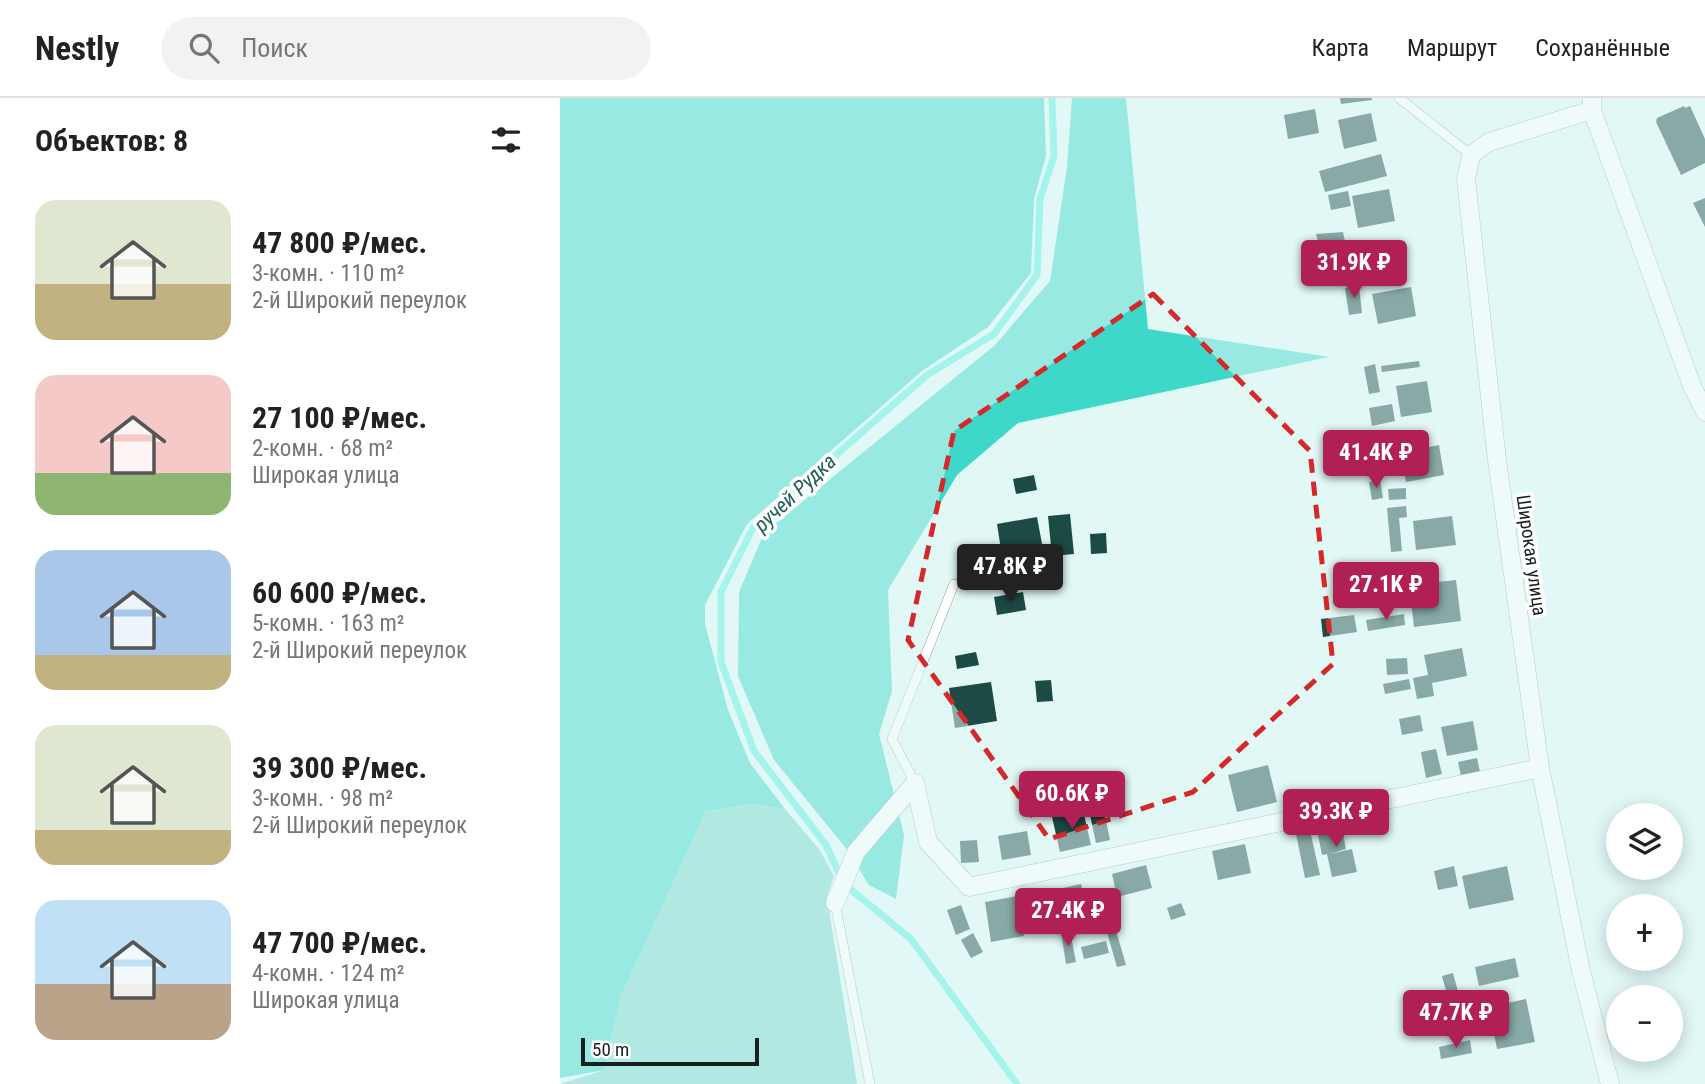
<!DOCTYPE html>
<html lang="ru">
<meta charset="utf-8">
<style>
body{margin:0;font-family:"Roboto Condensed",sans-serif;background:#f2f2f2;color:#222;height:100vh;display:flex;flex-direction:column;font-size:26px;white-space:nowrap}
*{box-sizing:border-box;margin:0}
p{font-size:23px;color:#767676}
.icon{flex:none;width:38px;height:38px;fill:none;stroke:currentColor;stroke-width:2;stroke-linecap:round;stroke-linejoin:round}
.map{position:relative;flex:1;overflow:hidden}
.sheet{display:flex;flex-direction:column;background:#fff;width:560px}
.sheet>*{flex:none}
.fabs{position:absolute;left:1046px;top:705px;display:grid;gap:14px}
.fabs a{display:grid;place-items:center;width:77px;height:77px;border-radius:50%;background:#fff;box-shadow:0 4px 18px #0003;font-size:35px}
.scale{position:absolute;left:21px;bottom:18px;width:178px;box-sizing:border-box;padding-left:7px;border:4px solid #18201f;border-top:0;font-size:19px;line-height:24px;white-space:nowrap;color:#18201f;-webkit-text-stroke:5px #fff;paint-order:stroke}
.price{position:absolute;translate:-50% -60px;padding:0 16px;border-radius:7px;background:#b02054;color:#fff;font-size:23px;line-height:46px;filter:drop-shadow(0 2px 4px #0008)}
.price::after{content:'';position:absolute;left:50%;top:42px;width:21px;height:16px;margin-left:-10px;background:inherit;clip-path:polygon(0 0,100% 0,50% 100%)}
.price.on{background:#222;color:#fff}
ul{padding:0;list-style:none}
li{display:flex;align-items:center;gap:21px;height:175px;padding:0 35px}
li span{display:grid;place-items:center;flex:none;width:196px;height:140px;border-radius:21px;color:#555}
li>.icon{margin-inline-start:auto}
span .icon{width:84px;height:84px;fill:#fffc;stroke-width:1}
li b{font-size:30px}
h2{display:flex;justify-content:space-between;align-items:center;height:84px;padding:0 35px;font-size:30px}
header{display:flex;align-items:center;gap:42px;box-sizing:border-box;height:98px;padding:0 35px;background:#fff;border-bottom:2px solid #e0e0e0}
header strong{font-size:33px}
nav{display:flex;gap:38px;margin-inline-start:auto;font-size:24px}
.search{width:490px;height:63px;background:#f2f2f2;display:flex;align-items:center;gap:18px;box-sizing:border-box;padding:0 24px;border-radius:38px;color:#767676;font-size:26px}
main{display:flex;flex:1;min-height:0}
.map>svg:first-child{display:block}
.green{fill:#76d5ca}
.forest{fill:#3ed8ca}
.lines{fill:none;stroke-linecap:round;stroke-linejoin:round}
.stream{stroke:#5befe1;stroke-width:7}
.building{fill:#1c4a45}
.lane-casing{stroke:#819693;stroke-width:10}
.street-casing{stroke:#819693;stroke-width:19}
.lane{stroke:#fff;stroke-width:9}
.street{stroke:#fff;stroke-width:18}
.marked{fill:none;stroke:#d62828;stroke-width:5;stroke-dasharray:14 9;stroke-linejoin:round}
.labels{text-anchor:middle;stroke-width:7;stroke-linejoin:round;paint-order:stroke}
.street-label{font-size:19px;fill:#18201f;stroke:#fff}
.water-label{font-size:21px;font-style:italic;fill:#215e58;stroke:#fff}
</style>
<header>
<strong>Nestly</strong>
<div class="search"><svg class="icon" aria-label="search" viewBox="0 0 24 24"><circle cx="10" cy="10" r="6"/><path d="M15 15l6 6"/></svg>Поиск</div>
<nav><a>Карта</a><a>Маршрут</a><a>Сохранённые</a></nav>
</header>
<main>
<section class="sheet">
<h2>Объектов: 8<svg class="icon" aria-label="filters" viewBox="0 0 24 24"><path d="M4 7h16M4 17h16"/><circle cx="9" cy="7" r="2"/><circle cx="15" cy="17" r="2"/></svg></h2>
<ul>
<li><span style="background:linear-gradient(#dfe7d0 60%,#c2b280 0)"><svg class="icon" aria-label="home" viewBox="0 0 24 24"><path d="M3 11l9-7 9 7M6 9v11h12V9"/></svg></span><div><b>47 800 ₽/мес.</b><p>3-комн. · 110 m²</p><p>2-й Широкий переулок</p></div></li>
<li><span style="background:linear-gradient(#f6c9c9 70%,#8fb573 0)"><svg class="icon" aria-label="home" viewBox="0 0 24 24"><path d="M3 11l9-7 9 7M6 9v11h12V9"/></svg></span><div><b>27 100 ₽/мес.</b><p>2-комн. · 68 m²</p><p>Широкая улица</p></div></li>
<li><span style="background:linear-gradient(#a9c7e8 75%,#c2b280 0)"><svg class="icon" aria-label="home" viewBox="0 0 24 24"><path d="M3 11l9-7 9 7M6 9v11h12V9"/></svg></span><div><b>60 600 ₽/мес.</b><p>5-комн. · 163 m²</p><p>2-й Широкий переулок</p></div></li>
<li><span style="background:linear-gradient(#dfe7d0 75%,#c2b280 0)"><svg class="icon" aria-label="home" viewBox="0 0 24 24"><path d="M3 11l9-7 9 7M6 9v11h12V9"/></svg></span><div><b>39 300 ₽/мес.</b><p>3-комн. · 98 m²</p><p>2-й Широкий переулок</p></div></li>
<li><span style="background:linear-gradient(#bfe0f5 60%,#b9a48a 0)"><svg class="icon" aria-label="home" viewBox="0 0 24 24"><path d="M3 11l9-7 9 7M6 9v11h12V9"/></svg></span><div><b>47 700 ₽/мес.</b><p>4-комн. · 124 m²</p><p>Широкая улица</p></div></li>
</ul>
</section>
<div class="map">
<svg width="1145" height="986" viewBox="0 0 1145 986">
<rect width="100%" height="100%" fill="#e1f8f5"/>
<path class="green" d="M 190,706 L 225,711 L 259,751 L 274,778 L 267,799 L 297,986 L 0,986 L 44,972 L 61,898 L 146,713 Z"/>
<path class="forest" d="M 0,0 L 484,0 L 486,58 L 474,101 L 471,175 L 428,229 L 362,273 L 187,426 L 145,507 L 145,526 L 168,612 L 190,665 L 225,711 L 190,706 L 146,713 L 61,898 L 44,972 L 0,980 Z
M 512,0 L 566,0 L 588,231 L 769,259 L 458,325 L 397,377 L 328,492 L 332,593 L 319,636 L 344,737 L 336,801 L 309,787 L 285,749 L 214,662 L 178,578 L 179,494 L 204,435 L 435,247 L 490,183 L 507,69 Z"/>
<g class="lines">
<path class="stream" d="M 457,986 L 351,841 L 284,786 L 266,747 L 194,653 L 161,564 L 161,494 L 193,430 L 367,277 L 434,236 L 477,177 L 480,101 L 494,58 L 492,0"/>
</g>
<path class="building" d="M 780,0 L 812,0 L 812,2 L 781,6 Z
M 1124,8 L 1125,10 L 1130,8 L 1145,41 L 1145,65 L 1121,77 L 1096,24 L 1097,20 Z
M 755,11 L 759,35 L 728,41 L 724,17 Z
M 811,15 L 817,43 L 784,51 L 778,22 Z
M 821,56 L 827,78 L 765,94 L 759,73 Z
M 829,91 L 835,123 L 798,130 L 792,98 Z
M 788,93 L 791,108 L 771,112 L 768,97 Z
M 1145,100 L 1145,129 L 1133,105 Z
M 783,134 L 788,158 L 763,162 L 756,136 Z
M 817,168 L 818,178 L 799,181 L 798,170 Z
M 799,188 L 802,215 L 789,217 L 785,190 Z
M 851,189 L 856,218 L 818,226 L 812,196 Z
M 859,263 L 860,269 L 822,274 L 821,268 Z
M 815,266 L 820,294 L 809,296 L 804,269 Z
M 867,283 L 872,314 L 841,319 L 836,288 Z
M 832,306 L 835,323 L 812,328 L 809,310 Z
M 879,347 L 884,377 L 846,384 L 840,355 Z
M 820,357 L 823,369 L 801,374 L 799,361 Z
M 474,377 L 477,392 L 456,396 L 453,381 Z
M 820,382 L 823,400 L 812,402 L 809,384 Z
M 846,390 L 846,401 L 829,402 L 828,391 Z
M 846,408 L 847,419 L 839,420 L 842,453 L 831,454 L 827,410 Z
M 510,416 L 514,456 L 492,458 L 488,418 Z
M 892,418 L 896,447 L 856,452 L 853,423 Z
M 477,419 L 483,451 L 442,458 L 437,426 Z
M 546,435 L 547,455 L 531,456 L 530,436 Z
M 896,482 L 901,523 L 854,529 L 849,487 Z
M 833,487 L 835,503 L 800,506 L 798,490 Z
M 463,494 L 466,512 L 437,517 L 434,499 Z
M 844,516 L 845,527 L 808,533 L 806,522 Z
M 794,517 L 797,534 L 763,539 L 761,521 Z
M 902,550 L 907,578 L 872,585 L 874,598 L 857,601 L 853,580 L 868,577 L 864,557 Z
M 416,554 L 419,567 L 397,571 L 395,558 Z
M 847,560 L 848,576 L 827,577 L 826,561 Z
M 849,581 L 851,591 L 825,596 L 823,586 Z
M 491,582 L 493,603 L 477,604 L 475,583 Z
M 431,584 L 437,623 L 395,630 L 389,590 Z
M 860,617 L 863,633 L 842,637 L 839,621 Z
M 913,623 L 918,652 L 887,658 L 881,629 Z
M 876,651 L 882,676 L 866,680 L 861,654 Z
M 917,660 L 920,674 L 901,678 L 898,664 Z
M 708,667 L 717,704 L 677,714 L 668,677 Z
M 523,712 L 531,747 L 500,754 L 492,719 Z
M 544,713 L 550,742 L 536,745 L 530,717 Z
M 780,722 L 786,751 L 770,756 L 792,751 L 797,774 L 772,779 L 767,756 L 762,757 L 756,727 Z
M 749,728 L 760,777 L 745,780 L 735,731 Z
M 467,733 L 471,757 L 442,762 L 438,738 Z
M 417,742 L 419,764 L 401,765 L 400,743 Z
M 685,746 L 691,775 L 658,782 L 652,753 Z
M 586,767 L 592,790 L 557,799 L 552,776 Z
M 894,768 L 898,788 L 878,792 L 874,773 Z
M 947,768 L 954,802 L 909,811 L 902,778 Z
M 521,786 L 530,824 L 503,830 L 494,792 Z
M 457,798 L 464,838 L 431,844 L 425,804 Z
M 621,805 L 626,817 L 611,822 L 607,810 Z
M 401,807 L 410,831 L 396,837 L 387,812 Z
M 555,829 L 566,867 L 557,869 L 546,831 Z
M 510,833 L 516,864 L 506,866 L 501,834 Z
M 413,835 L 423,854 L 411,860 L 401,842 Z
M 546,843 L 549,855 L 524,861 L 521,849 Z
M 955,860 L 959,879 L 919,888 L 915,869 Z
M 893,875 L 899,897 L 888,900 L 882,878 Z
M 923,896 L 926,921 L 908,924 L 905,899 Z
M 966,901 L 975,944 L 937,951 L 929,909 Z
M 910,942 L 912,955 L 881,961 L 879,949 Z"/>
<g class="lines">
<defs>
<path id="lane" d="M 839,0 L 911,57
M 355,685 L 332,641 L 394,486
M 275,805 L 310,986"/>
<path id="street" d="M 1032,0 L 1032,12 L 929,44 L 911,57 L 906,81 L 937,362 L 980,670 L 1021,873 L 1050,986
M 1032,12 L 1132,288 L 1145,314
M 355,685 L 368,744 L 409,789 L 980,670
M 275,805 L 296,754 L 355,685"/>
</defs>
<use href="#lane" class="lane-casing"/>
<use href="#street" class="street-casing"/>
<use href="#lane" class="lane"/>
<use href="#street" class="street"/>
</g>
<path d="M0 0H1145V986H0ZM 593,196 L 750,353 L 773,566 L 633,694 L 489,741 L 348,542 L 394,333 Z" fill="#e1f8f5" fill-opacity=".55" fill-rule="evenodd"/>
<path class="marked" d="M 593,196 L 750,353 L 773,566 L 633,694 L 489,741 L 348,542 L 394,333 Z"/>
<g class="labels">
<g class="street-label">
<text transform="translate(972 457) rotate(82)" y="7">Широкая улица</text>
</g>
<g class="water-label">
<text transform="translate(235 395) rotate(-43)" y="7">ручей Рудка</text>
</g>
</g>
</svg>
<div class="fabs">
<a><svg class="icon" aria-label="layers" viewBox="0 0 24 24"><path d="M12 4l9 5-9 5-9-5zM3 14l9 5 9-5"/></svg></a>
<a>+</a>
<a>−</a>
</div>
<div class="scale">50 m</div>
<b class="price" style="left:794px;top:202px">31.9K ₽</b>
<b class="price" style="left:816px;top:392px">41.4K ₽</b>
<b class="price on" style="left:450px;top:506px">47.8K ₽</b>
<b class="price" style="left:826px;top:524px">27.1K ₽</b>
<b class="price" style="left:512px;top:733px">60.6K ₽</b>
<b class="price" style="left:776px;top:751px">39.3K ₽</b>
<b class="price" style="left:508px;top:850px">27.4K ₽</b>
<b class="price" style="left:896px;top:952px">47.7K ₽</b>
</div>
</main>
